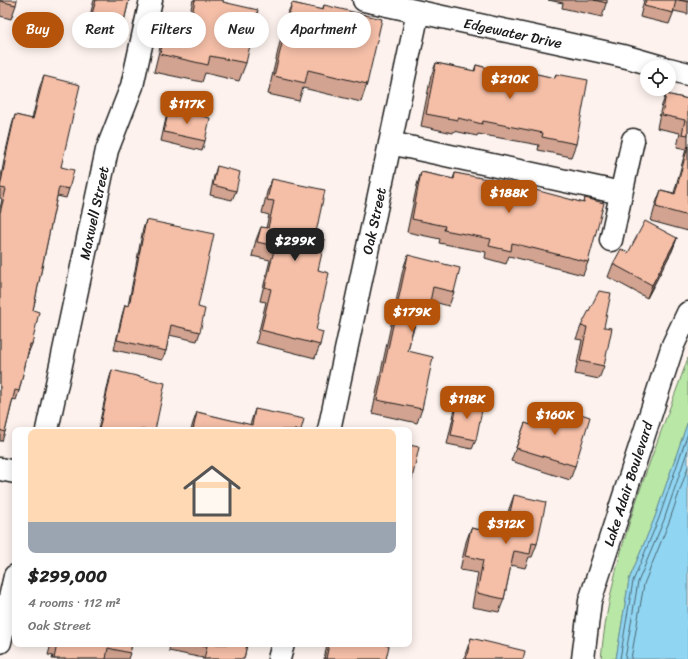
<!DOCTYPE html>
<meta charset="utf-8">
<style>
body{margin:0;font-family:Sriracha,sans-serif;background:#f6f6f6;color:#222;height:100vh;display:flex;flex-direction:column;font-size:15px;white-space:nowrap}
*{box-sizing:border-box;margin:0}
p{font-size:13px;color:#767676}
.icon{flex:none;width:22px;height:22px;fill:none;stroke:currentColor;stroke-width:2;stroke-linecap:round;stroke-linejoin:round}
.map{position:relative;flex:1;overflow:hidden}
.panel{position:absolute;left:12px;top:427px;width:400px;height:220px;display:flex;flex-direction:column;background:#fff;border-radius:8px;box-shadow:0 2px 10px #0003}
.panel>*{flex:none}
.hud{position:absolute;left:12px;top:12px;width:400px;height:36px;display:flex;gap:8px}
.buttons{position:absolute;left:640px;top:60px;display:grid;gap:8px}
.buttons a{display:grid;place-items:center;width:36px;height:36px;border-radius:50%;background:#fff;box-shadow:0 2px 10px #0003;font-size:20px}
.price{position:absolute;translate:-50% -34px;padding:0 9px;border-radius:8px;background:#b45309;color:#fff;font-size:13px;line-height:26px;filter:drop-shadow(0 1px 2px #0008)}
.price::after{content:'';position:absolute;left:50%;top:24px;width:12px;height:9px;margin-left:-6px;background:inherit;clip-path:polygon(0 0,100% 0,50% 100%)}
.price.active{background:#222;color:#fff}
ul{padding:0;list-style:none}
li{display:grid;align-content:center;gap:8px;height:212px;padding:0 16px}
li+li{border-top:1px solid #e0e0e0}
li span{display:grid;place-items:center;height:124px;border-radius:8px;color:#555}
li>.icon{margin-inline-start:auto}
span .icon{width:72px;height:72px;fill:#fffc;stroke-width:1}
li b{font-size:17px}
.tag{padding:0 14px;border-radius:18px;background:#fff;box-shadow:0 2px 10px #0003;font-size:14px;line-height:36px}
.tag.active{background:#b45309;color:#fff}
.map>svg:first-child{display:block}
.green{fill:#b9e7a6;stroke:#6a8261}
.water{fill:#90d5f2;stroke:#628b9c}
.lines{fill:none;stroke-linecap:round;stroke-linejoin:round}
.shore{stroke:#4a6672;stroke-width:1}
.minor-casing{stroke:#1c1c1c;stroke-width:25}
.minor{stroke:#fff;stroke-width:22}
.wall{fill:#d2a390;stroke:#1c1c1c}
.shaded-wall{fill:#ab8575;stroke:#1c1c1c}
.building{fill:#f4bea7;stroke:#1c1c1c}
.labels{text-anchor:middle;stroke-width:3;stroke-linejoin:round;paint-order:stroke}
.street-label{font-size:14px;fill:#1c1c1c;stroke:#fff}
</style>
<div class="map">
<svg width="688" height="659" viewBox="0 0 688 659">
<rect width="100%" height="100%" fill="#fdf2ed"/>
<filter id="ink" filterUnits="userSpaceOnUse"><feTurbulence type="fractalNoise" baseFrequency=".025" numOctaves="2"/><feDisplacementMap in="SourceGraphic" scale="8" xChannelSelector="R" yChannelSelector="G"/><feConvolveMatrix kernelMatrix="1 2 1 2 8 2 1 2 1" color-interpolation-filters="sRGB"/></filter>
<g filter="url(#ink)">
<path class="green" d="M 688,358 L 688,421 L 655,517 L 629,580 L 616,659 L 601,659 C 610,554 653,456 688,358 Z"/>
<path class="water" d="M 688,421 L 688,659 L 616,659 L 629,580 L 655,517 Z"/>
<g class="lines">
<path class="shore" d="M 620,659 L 633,581 L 659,518 L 688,433
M 625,659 L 638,582 L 664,520 L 688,449
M 631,659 L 644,584 L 669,522 L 688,467"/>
<defs>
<path id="minor" d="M 364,0 L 627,57 L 662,67
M 669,69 L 688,74
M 390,143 L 621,193
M 611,240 L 633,140
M 47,430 L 107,150 L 132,86 L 151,0
M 329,430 L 418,12
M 0,469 L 15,472
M 0,642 L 15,576
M 279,659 L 283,644
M 583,659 L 590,601 L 673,345 L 688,313"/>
</defs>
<use href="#minor" class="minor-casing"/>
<use href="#minor" class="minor"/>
</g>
<path class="wall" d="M 0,0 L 16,5 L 11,19 L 0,16 Z
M 94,0 L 129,0 L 124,21 L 119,35 L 87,27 Z
M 193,0 L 223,0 L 223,2 L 246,63 L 239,81 L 205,73 L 202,82 L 154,72 L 160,47 L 166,30 L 185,34 Z
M 548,0 L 607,0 L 602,17 L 562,8 L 563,3 Z
M 644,0 L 688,0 L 688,14 L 674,11 L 669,24 L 640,17 Z
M 292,3 L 322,10 L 324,5 L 367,84 L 361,102 L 303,88 L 299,101 L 268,94 L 285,20 Z
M 436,63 L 474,71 L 476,65 L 513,74 L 515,69 L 554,78 L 556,74 L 576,144 L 571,157 L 538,150 L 539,145 L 478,134 L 477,136 L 454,131 L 453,133 L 421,126 L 431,76 Z
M 44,76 L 61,167 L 69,189 L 66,198 L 57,196 L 33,310 L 32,344 L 28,354 L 28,353 L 19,391 L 16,400 L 13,399 L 5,432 L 2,441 L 0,441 L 0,208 L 2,199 L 0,198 L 0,182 L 5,155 L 12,125 L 15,115 L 32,119 L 40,86 Z
M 666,94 L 688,99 L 688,231 L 651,221 L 656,203 L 661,190 L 674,193 L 686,149 L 677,147 L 680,133 L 657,128 L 661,108 Z
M 169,108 L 205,141 L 202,151 L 161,141 L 166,118 Z
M 217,166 L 236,191 L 232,200 L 210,195 L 214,176 Z
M 421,172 L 453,179 L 455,173 L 584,203 L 585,198 L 588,262 L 583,275 L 509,256 L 506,264 L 485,258 L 486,252 L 439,243 L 440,239 L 407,232 L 417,185 Z
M 272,179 L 315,237 L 318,270 L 316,330 L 320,345 L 315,358 L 256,343 L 266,302 L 260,301 L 270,260 L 252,256 L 256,240 L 261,227 L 266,228 L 269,215 L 262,213 L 267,192 Z
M 146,220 L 200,332 L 197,341 L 169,335 L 166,351 L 162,360 L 114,350 L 122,315 L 125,305 L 128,306 L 143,229 Z
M 677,238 L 672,251 L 647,298 L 608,277 L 613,264 Z
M 408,255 L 454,292 L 449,306 L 430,301 L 429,307 L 424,321 L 417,319 L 411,337 L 408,351 L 422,409 L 417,423 L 372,413 L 403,269 Z
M 581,326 L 604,327 L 604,366 L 599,379 L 575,374 L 582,340 L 576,339 Z
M 112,370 L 155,430 L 98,430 L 109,380 Z
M 458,400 L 476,440 L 472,449 L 447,444 L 455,409 Z
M 255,409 L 301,430 L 191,430 L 193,423 L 197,412 L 250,425 Z
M 536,410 L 565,420 L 569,410 L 575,466 L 570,480 L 511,461 L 525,423 L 530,425 Z
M 409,445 L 412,479 L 409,488 Z
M 514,495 L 537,544 L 532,557 L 529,557 L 525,568 L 511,565 L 504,599 L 499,612 L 472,607 L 478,573 L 460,570 L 466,542 L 471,528 L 503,534 L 509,509 Z
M 471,638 L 523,659 L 464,659 L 466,652 Z
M 51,644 L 132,644 L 130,653 L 128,659 L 52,659 L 53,656 L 48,655 Z
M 170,644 L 247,644 L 244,659 L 202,659 L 203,658 L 169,651 Z
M 327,644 L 385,644 L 386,659 L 324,659 Z"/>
<path class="shaded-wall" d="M 677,238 L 672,251 L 647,298 L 652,285 Z"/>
<path class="building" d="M 0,0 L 17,0 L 16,5 L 0,1 Z
M 96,0 L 129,0 L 124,21 L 92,14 Z
M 195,0 L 223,0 L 223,2 L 258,10 L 246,63 L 210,56 L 208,65 L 160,54 L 166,30 L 188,35 Z
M 594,0 L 607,0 L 607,3 Z
M 646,0 L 676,0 L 673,13 L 644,6 Z
M 679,0 L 688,0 L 688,2 Z
M 292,3 L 323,10 L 324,5 L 382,19 L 367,84 L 308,70 L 305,83 L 274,76 Z
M 436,63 L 475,71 L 476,65 L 514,75 L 515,69 L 555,78 L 556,74 L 588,80 L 576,144 L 542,137 L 543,133 L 483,121 L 482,124 L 458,118 L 458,120 L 426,114 Z
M 44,76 L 80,85 L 61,167 L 74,170 L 69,189 L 59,187 L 33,310 L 39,312 L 32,344 L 30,344 L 19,391 L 15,390 L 5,432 L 0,430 L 0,213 L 6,189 L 0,188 L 8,146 L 15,115 L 33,119 Z
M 666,94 L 688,99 L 688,135 L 682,134 L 685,120 L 662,115 Z
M 169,108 L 210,118 L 205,141 L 164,132 Z
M 688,146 L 688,216 L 656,207 L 661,190 L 675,194 Z
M 217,166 L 240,172 L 236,191 L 213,185 Z
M 421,172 L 454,179 L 455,173 L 509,183 L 584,203 L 585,198 L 604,203 L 588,262 L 512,243 L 511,251 L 489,246 L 491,239 L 444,230 L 445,226 L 412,219 Z
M 272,179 L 325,190 L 315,237 L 325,240 L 318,270 L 329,273 L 316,330 L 323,332 L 320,345 L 261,330 L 271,289 L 265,287 L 275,246 L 257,242 L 261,227 L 268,228 L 274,201 L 267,200 Z
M 146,220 L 214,234 L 198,307 L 205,309 L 200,332 L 171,325 L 166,351 L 117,340 L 125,305 L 129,306 Z
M 645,221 L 677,238 L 652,285 L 613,264 L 621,249 L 628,253 Z
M 408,255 L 460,268 L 454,292 L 433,287 L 429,307 L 421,305 L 416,324 L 414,324 L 408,351 L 433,357 L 422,409 L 377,400 Z
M 599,291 L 611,293 L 604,327 L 612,328 L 604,366 L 580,361 L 587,327 L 581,326 Z
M 112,370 L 165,383 L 155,430 L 99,430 Z
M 458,400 L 483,405 L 476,440 L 451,435 Z
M 255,409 L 304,419 L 301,430 L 193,430 L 197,412 L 252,425 Z
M 536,410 L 566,420 L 569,410 L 590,417 L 575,466 L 516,448 L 525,423 L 531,425 Z
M 409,445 L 419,447 L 412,479 L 409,479 Z
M 514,495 L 546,502 L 537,544 L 532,543 L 530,554 L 514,551 L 504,599 L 477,593 L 483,560 L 465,556 L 471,528 L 505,535 Z
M 471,638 L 525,651 L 523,659 L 466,659 Z
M 57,644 L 132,644 L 130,653 L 108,648 L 106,659 L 54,659 Z
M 196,644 L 247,644 L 244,659 L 204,659 L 207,646 Z
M 329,644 L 385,644 L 385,645 L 389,646 L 386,659 L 326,659 Z"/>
</g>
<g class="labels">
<g class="street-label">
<text transform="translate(513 33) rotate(12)" y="5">Edgewater Drive</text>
<text transform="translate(94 213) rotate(-78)" y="5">Maxwell Street</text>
<text transform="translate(374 221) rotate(-78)" y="5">Oak Street</text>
<text transform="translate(628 484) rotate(-72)" y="5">Lake Adair Boulevard</text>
</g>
</g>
</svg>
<div class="buttons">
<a><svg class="icon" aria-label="locate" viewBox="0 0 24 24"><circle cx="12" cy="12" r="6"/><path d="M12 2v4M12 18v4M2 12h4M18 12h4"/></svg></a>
</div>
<b class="price" style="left:510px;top:100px">$210K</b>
<b class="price" style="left:187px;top:125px">$117K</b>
<b class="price" style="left:509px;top:214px">$188K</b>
<b class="price active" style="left:295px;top:262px">$299K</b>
<b class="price" style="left:412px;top:333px">$179K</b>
<b class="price" style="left:467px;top:420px">$118K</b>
<b class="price" style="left:555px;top:436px">$160K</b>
<b class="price" style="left:506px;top:545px">$312K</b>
<div class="hud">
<a class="tag active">Buy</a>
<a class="tag">Rent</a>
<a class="tag">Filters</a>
<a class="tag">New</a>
<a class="tag">Apartment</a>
</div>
<section class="panel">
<ul>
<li><span style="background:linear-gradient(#ffd9b3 75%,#9aa5b1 0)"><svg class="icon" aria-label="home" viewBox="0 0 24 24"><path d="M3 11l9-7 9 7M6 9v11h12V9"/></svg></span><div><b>$299,000</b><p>4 rooms · 112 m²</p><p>Oak Street</p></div></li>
</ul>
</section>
</div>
